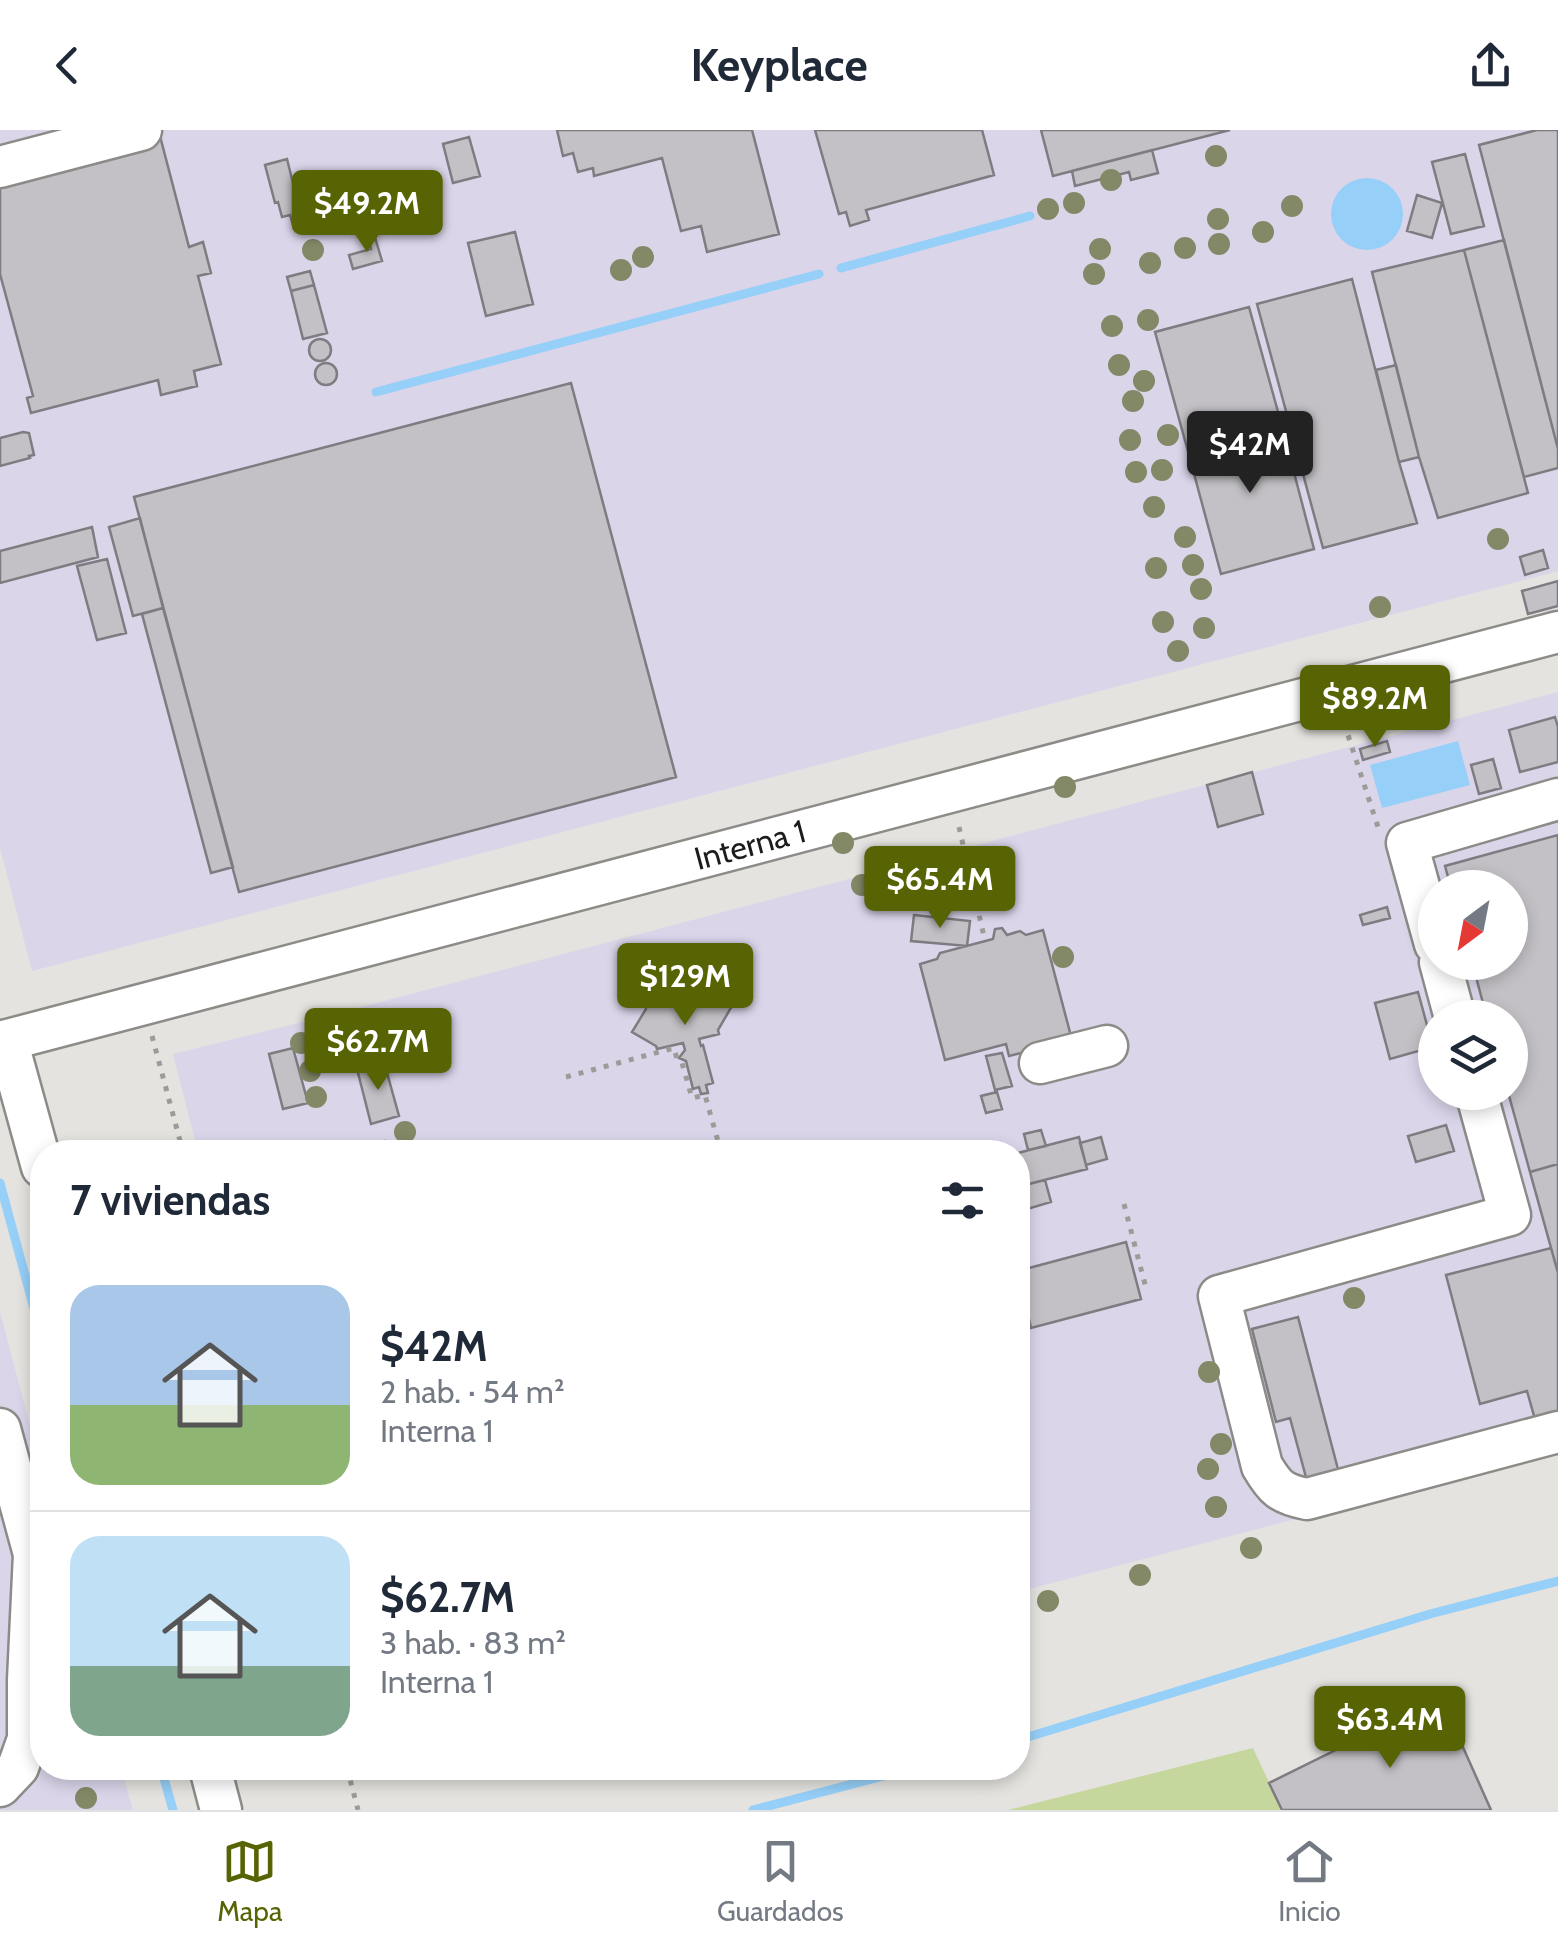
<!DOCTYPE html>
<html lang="es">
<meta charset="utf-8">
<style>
body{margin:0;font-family:Cabin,sans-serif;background:#f2f2f3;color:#1f2937;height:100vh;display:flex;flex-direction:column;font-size:38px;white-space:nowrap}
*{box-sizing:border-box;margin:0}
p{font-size:32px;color:#747a83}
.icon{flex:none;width:55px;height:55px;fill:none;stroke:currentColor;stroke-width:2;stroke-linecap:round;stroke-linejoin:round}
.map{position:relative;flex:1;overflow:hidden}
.drawer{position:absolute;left:30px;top:1010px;width:1000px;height:640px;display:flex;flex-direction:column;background:#fff;border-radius:40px;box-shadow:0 5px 15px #0003}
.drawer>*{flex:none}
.needle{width:65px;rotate:212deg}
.controls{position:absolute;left:1418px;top:740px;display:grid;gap:20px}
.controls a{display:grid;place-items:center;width:110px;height:110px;border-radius:50%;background:#fff;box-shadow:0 5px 15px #0003;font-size:50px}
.price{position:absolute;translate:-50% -85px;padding:0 22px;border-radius:10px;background:#586304;color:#fff;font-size:32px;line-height:65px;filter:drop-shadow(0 2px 5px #0008)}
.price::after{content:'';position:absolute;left:50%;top:60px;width:30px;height:22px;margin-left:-15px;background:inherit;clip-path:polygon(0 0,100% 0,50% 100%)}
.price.on{background:#222;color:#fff}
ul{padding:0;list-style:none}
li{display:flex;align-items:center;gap:30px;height:250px;padding:0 40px}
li+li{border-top:2px solid #e0e1e3}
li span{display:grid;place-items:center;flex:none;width:280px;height:200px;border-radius:30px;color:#555}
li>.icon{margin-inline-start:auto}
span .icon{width:120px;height:120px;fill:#fffc;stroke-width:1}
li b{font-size:42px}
h2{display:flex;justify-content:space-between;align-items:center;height:120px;padding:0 40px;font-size:42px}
header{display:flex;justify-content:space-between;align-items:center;height:130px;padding:0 40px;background:#fff;font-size:45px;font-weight:800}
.tabs{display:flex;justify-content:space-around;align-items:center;height:140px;border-top:2px solid #e0e1e3;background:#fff;font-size:28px;color:#747a83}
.tabs a{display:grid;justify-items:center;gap:5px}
.tabs .on{color:#586304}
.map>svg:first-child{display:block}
.industrial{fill:#dbd5ea;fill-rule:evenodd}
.green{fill:#c6d79d}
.water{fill:#96cff8}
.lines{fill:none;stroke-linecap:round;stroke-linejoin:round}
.stream{stroke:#96cff8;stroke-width:9}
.building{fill:#c3c1c5;stroke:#7e7c80;stroke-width:2.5}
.minor-casing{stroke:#8c8b87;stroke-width:45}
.path{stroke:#9c9b98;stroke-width:5;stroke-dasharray:5 8;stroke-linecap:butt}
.minor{stroke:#fff;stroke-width:40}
.tree{fill:#838967}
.labels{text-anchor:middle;stroke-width:8;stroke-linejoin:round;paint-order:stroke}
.street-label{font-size:32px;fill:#1c1c1a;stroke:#fff}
</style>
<header><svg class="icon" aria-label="back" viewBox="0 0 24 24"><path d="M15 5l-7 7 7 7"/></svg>Keyplace<svg class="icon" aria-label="share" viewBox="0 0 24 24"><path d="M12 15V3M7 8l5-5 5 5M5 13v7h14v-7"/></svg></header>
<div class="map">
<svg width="1558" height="1680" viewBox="0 0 1558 1680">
<rect width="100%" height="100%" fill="#e4e3df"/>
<path class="industrial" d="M 0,0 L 1558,0 L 1558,441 L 32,841 L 0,718 Z
M 1558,562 L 1558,1320 L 1018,1462 L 1018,1022 L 198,1022 L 173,924 L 323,887 L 955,721 L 957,724 L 972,721 L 972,717 L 999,709 ZM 1435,758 L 1510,758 L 1510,832 L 1435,832 ZM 1435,888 L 1510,888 L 1510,962 L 1435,962 Z
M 0,1182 L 42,1341 L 42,1638 L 121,1638 L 133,1680 L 0,1680 Z"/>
<path class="green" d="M 1253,1618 L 1282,1680 L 1008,1680 Z"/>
<path class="water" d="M1331 84a36 36 0 1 1 72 0a36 36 0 1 1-72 0Z
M 1458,611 L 1470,655 L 1382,678 L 1370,635 Z"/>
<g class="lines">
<path class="stream" d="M 841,138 L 1030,86
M 376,262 L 819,144
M 0,1053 L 42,1208
M 1018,1610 L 1430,1484 L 1558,1451
M 161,1638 L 173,1680
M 753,1680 L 914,1638"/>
</g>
<path class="building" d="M 557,0 L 752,0 L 779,104 L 707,122 L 701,96 L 681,101 L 662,28 L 594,46 L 593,38 L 578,42 L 573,23 L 563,26 Z
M 815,0 L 982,0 L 994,45 L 866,80 L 869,90 L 850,96 L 846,82 L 839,84 Z
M 1041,0 L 1230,0 L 1053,46 Z
M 1537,0 L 1558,0 L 1558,319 L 1479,15 Z
M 160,6 L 189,117 L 203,112 L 211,143 L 198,146 L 221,234 L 194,241 L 197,256 L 161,265 L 158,250 L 31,283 L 27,268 L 33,266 L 0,144 L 0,48 Z
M 469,7 L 480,46 L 453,53 L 443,14 Z
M 1152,20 L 1158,43 L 1131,50 L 1129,42 L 1075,56 L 1072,41 Z
M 1465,24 L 1484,96 L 1451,104 L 1432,32 Z
M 287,29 L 303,93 L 293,95 L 290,85 L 282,87 L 278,72 L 275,73 L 265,35 Z
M 1417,65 L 1442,73 L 1432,108 L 1407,101 Z
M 515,102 L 533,174 L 486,186 L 468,113 Z
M 374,104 L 382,131 L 353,139 L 349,125 L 371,119 L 367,105 Z
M 1504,110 L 1558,319 L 1558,338 L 1524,347 L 1464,120 Z
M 1464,120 L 1528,363 L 1438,388 L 1419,327 L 1372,142 Z
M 310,141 L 314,155 L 291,161 L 287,147 Z
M 1352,149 L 1399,332 L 1417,393 L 1323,418 L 1257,174 Z
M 314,155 L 327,203 L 303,209 L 291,161 Z
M 1249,177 L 1280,289 L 1186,314 L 1155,202 Z
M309 220a11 11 0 1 1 22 0a11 11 0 1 1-22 0Z
M315 244a11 11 0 1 1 22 0a11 11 0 1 1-22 0Z
M 1396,235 L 1419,327 L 1399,332 L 1376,240 Z
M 571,253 L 676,647 L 239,762 L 134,367 Z
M 1280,289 L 1314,419 L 1221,444 L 1186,314 Z
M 23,302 L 29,303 L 34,325 L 29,326 L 30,328 L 0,336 L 0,308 Z
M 140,388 L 163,478 L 133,486 L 109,397 Z
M 92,397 L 98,427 L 0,453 L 0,421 Z
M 1543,420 L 1548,438 L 1525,445 L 1520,427 Z
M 107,429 L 126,503 L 97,510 L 77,436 Z
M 1558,451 L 1558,476 L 1528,484 L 1522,461 Z
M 163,478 L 233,737 L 211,743 L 142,484 Z
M 1555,587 L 1558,597 L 1558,632 L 1520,642 L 1509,600 Z
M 1387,611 L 1390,622 L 1363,630 L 1360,619 Z
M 1493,629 L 1501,658 L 1479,664 L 1471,635 Z
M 1252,642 L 1263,684 L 1218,697 L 1207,655 Z
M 1558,705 L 1558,1034 L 1530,1042 L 1508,962 L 1510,962 L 1510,888 L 1487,888 L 1472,832 L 1510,832 L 1510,758 L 1451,758 L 1445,736 Z
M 1387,777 L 1390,788 L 1363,795 L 1360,785 Z
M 914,785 L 970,791 L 967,816 L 911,811 Z
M 1002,798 L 1007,805 L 1020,801 L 1026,805 L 1043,800 L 1072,910 L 1009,926 L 1006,914 L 945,930 L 920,834 L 937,829 L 940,823 L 993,809 L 995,799 Z
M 707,859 L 708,862 L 732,876 L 718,900 L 719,904 L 699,909 L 701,916 L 703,915 L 713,953 L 706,955 L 708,963 L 701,964 L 699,957 L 693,959 L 686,931 L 679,928 L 685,920 L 683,913 L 657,919 L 656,916 L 632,902 L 646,879 L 645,875 L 673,867 L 672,862 L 684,860 L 686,864 Z
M 1418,862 L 1433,917 L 1390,929 L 1375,873 Z
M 293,918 L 308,973 L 283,979 L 269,924 Z
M 1002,923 L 1012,956 L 995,960 L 986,926 Z
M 384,932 L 399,986 L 371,994 L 357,939 Z
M 997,962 L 1002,979 L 986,983 L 981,966 Z
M 1446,995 L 1454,1021 L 1416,1032 L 1408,1006 Z
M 1041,1000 L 1046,1016 L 1028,1020 L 1024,1004 Z
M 1079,1007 L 1087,1039 L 1025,1055 L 1018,1023 Z
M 1101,1007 L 1107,1029 L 1086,1035 L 1080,1013 Z
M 385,1011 L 388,1022 L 342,1022 L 360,1018 Z
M 1018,1029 L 1025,1055 L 1045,1050 L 1051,1072 L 1024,1080 L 1018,1057 Z
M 1558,1034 L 1558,1143 L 1530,1042 Z
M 1126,1112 L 1141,1169 L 1031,1198 L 1018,1141 Z
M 1551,1118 L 1558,1143 L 1558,1287 L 1536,1293 L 1527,1261 L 1480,1274 L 1446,1145 Z
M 1298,1187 L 1339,1343 L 1307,1351 L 1290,1288 L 1276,1292 L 1252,1199 Z
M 1441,1568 L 1491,1680 L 1282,1680 L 1269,1653 Z"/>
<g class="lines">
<defs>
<path id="minor" d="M 0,37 L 141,0
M 1435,814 L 1407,713 L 1558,669
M 1440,832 L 1455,888
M 7,910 L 42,1037
M 0,912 L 1558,502
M 1040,933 L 1107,916
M 1476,962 L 1510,1085 L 1219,1166 L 1262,1336 C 1275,1358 1281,1364 1307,1369 L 1558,1302
M 0,1299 L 34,1424 L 28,1550 L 28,1609 L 18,1637 L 0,1656
M 210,1638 L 221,1680"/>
</defs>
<use href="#minor" class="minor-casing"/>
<path class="path" d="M 1344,593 L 1378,697
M 959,697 L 985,811
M 152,906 L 183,1022
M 566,947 L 674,918 L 677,929 L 682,933 L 692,968 L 705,965 L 721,1022
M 1124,1074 L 1147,1162
M 347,1638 L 358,1680"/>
<use href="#minor" class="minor"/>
</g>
<g class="tree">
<circle cx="1216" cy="26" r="11"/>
<circle cx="1111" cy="50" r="11"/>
<circle cx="1074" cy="73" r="11"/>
<circle cx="1292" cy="76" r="11"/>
<circle cx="1048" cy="79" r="11"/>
<circle cx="1218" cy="89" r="11"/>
<circle cx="1263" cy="102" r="11"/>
<circle cx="1219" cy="114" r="11"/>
<circle cx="1185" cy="118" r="11"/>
<circle cx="1100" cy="119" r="11"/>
<circle cx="313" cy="120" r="11"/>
<circle cx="643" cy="127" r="11"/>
<circle cx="1150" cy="133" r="11"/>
<circle cx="621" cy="140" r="11"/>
<circle cx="1094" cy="144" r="11"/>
<circle cx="1148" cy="190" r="11"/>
<circle cx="1112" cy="196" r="11"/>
<circle cx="1119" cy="235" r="11"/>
<circle cx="1144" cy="251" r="11"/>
<circle cx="1133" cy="271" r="11"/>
<circle cx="1168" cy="305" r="11"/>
<circle cx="1130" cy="310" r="11"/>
<circle cx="1162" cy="340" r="11"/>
<circle cx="1136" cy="342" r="11"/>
<circle cx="1154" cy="377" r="11"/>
<circle cx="1185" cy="407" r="11"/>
<circle cx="1498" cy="409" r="11"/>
<circle cx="1193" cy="435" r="11"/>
<circle cx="1156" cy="438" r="11"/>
<circle cx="1201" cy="459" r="11"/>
<circle cx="1380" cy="477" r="11"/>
<circle cx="1163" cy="492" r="11"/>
<circle cx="1204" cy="498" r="11"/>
<circle cx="1178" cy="521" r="11"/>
<circle cx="1065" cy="657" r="11"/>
<circle cx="843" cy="713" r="11"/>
<circle cx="862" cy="755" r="11"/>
<circle cx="1063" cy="827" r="11"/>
<circle cx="301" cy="913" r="11"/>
<circle cx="310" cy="941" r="11"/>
<circle cx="316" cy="967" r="11"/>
<circle cx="405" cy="1002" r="11"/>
<circle cx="1354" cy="1168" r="11"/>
<circle cx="1209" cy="1242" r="11"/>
<circle cx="1221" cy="1314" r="11"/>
<circle cx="1208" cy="1339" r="11"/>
<circle cx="1216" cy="1377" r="11"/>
<circle cx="1251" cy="1418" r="11"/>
<circle cx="1140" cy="1445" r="11"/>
<circle cx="1048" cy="1471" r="11"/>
<circle cx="86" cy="1668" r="11"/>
</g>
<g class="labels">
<g class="street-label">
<text transform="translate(750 715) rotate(-15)" y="11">Interna 1</text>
</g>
</g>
</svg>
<div class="controls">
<a><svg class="needle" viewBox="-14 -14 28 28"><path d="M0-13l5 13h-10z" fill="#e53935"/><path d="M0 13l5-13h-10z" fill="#747a83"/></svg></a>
<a><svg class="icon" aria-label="layers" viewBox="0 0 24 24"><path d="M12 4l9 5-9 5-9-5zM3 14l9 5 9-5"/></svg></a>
</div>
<b class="price" style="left:367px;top:125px">$49.2M</b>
<b class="price on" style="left:1250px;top:366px">$42M</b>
<b class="price" style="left:1375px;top:620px">$89.2M</b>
<b class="price" style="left:940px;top:801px">$65.4M</b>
<b class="price" style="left:685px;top:898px">$129M</b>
<b class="price" style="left:378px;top:963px">$62.7M</b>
<b class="price" style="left:1390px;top:1641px">$63.4M</b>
<section class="drawer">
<h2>7 viviendas<svg class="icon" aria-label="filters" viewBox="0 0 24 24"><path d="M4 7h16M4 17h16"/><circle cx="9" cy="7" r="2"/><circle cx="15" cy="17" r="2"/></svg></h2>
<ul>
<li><span style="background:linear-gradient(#a9c7e8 60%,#8fb573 0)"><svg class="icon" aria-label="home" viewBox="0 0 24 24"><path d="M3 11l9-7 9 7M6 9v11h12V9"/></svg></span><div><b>$42M</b><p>2 hab. · 54 m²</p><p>Interna 1</p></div></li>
<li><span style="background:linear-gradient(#bfe0f5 65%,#7fa58c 0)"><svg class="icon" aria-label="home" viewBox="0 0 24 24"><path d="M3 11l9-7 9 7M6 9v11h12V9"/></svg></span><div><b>$62.7M</b><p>3 hab. · 83 m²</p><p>Interna 1</p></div></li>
</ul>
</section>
</div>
<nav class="tabs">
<a class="on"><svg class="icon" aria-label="map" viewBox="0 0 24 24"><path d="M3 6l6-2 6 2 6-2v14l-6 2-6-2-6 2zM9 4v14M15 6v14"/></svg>Mapa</a>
<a><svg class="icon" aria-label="saved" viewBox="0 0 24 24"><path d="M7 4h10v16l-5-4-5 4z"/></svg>Guardados</a>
<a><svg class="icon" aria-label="home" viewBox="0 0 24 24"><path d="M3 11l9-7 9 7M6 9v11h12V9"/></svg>Inicio</a>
</nav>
